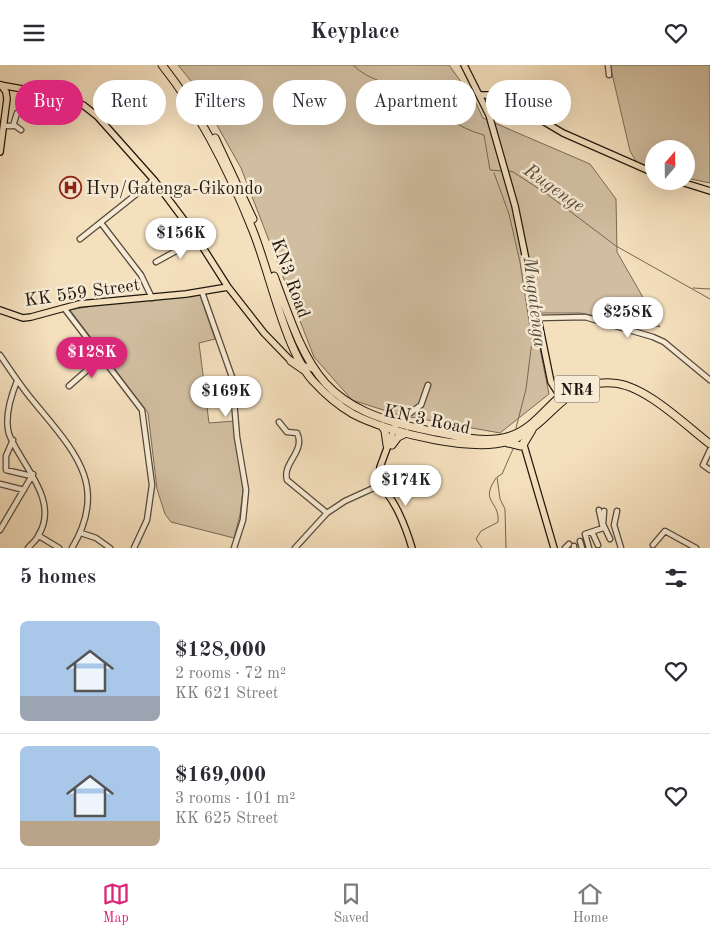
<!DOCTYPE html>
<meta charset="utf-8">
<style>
body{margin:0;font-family:"Old Standard TT",serif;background:#f2f2f3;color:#2b2b33;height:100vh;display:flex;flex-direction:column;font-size:19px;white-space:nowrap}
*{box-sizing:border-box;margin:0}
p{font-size:16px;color:#7c7c81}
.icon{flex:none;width:28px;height:28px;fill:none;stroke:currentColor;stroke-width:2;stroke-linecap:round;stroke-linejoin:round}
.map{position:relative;height:483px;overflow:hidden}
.side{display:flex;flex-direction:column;background:#fff;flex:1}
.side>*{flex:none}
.guide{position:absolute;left:15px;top:15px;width:680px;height:45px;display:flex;gap:10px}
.needle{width:32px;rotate:20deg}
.tools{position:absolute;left:645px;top:75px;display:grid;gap:10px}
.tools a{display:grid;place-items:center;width:50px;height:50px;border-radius:50%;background:#fff;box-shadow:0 5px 20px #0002;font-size:25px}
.price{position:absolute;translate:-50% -42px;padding:0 11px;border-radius:18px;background:#fff;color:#222;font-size:16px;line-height:32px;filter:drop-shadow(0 1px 2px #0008)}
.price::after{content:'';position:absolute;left:50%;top:30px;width:15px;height:11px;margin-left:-8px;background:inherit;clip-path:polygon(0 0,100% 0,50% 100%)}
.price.selected{background:#db2777;color:#fff}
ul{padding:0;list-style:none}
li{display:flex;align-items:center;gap:15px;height:125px;padding:0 20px}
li+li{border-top:1px solid #e1e1e2}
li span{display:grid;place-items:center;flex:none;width:140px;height:100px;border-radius:8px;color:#555}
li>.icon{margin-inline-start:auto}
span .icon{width:60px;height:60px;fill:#fffc;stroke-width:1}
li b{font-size:21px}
h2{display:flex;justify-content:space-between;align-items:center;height:60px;padding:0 20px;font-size:21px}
.chip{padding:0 18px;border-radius:22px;background:#fff;box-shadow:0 5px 20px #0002;font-size:18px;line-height:45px}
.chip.selected{background:#db2777;color:#fff}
header{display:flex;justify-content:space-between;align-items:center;height:65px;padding:0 20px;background:#fff;font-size:22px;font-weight:700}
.dock{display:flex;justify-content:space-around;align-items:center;height:70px;border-top:1px solid #e1e1e2;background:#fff;font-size:14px;color:#7c7c81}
.dock a{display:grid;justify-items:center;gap:2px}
.dock .selected{color:#db2777}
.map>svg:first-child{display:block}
.green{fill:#d1bea0;stroke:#786a57}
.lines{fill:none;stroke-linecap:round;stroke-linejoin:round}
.stream{stroke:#746754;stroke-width:1}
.minor-casing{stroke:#54493a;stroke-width:7}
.major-casing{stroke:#1f170e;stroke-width:8}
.highway-casing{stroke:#1f170e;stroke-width:9}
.minor{stroke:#f8ebd5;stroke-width:4.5}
.major{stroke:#f5e0be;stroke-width:5.5}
.highway{stroke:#f5e0be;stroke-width:7}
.labels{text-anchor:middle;stroke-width:5;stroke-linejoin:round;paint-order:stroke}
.shield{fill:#f8ebd5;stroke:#60574a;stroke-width:1}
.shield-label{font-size:16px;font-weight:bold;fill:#1f170e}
.poi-label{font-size:18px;fill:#1f170e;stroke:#f8ebd5;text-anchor:start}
.street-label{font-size:18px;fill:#1f170e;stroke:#f8ebd5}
.water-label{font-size:19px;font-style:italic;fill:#574c3c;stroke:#f8ebd5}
</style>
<header><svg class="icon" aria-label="menu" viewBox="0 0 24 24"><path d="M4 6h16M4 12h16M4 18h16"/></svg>Keyplace<svg class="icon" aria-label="heart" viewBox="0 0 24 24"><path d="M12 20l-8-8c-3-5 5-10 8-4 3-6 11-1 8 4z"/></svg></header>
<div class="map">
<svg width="710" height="483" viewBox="0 0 710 483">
<rect width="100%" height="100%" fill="#f5e0be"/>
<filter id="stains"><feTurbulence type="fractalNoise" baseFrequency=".004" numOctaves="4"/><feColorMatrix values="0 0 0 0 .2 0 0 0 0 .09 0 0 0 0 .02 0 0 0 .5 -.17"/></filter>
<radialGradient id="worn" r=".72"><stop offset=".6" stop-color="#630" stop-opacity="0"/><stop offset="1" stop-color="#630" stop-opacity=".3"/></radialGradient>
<path class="green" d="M 178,0 L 449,0 L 475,36 L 483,53 L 590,99 L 616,134 L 617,187 L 660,262 L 580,248 L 542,248 L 536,264 L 549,329 L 500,368 L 399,350 L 352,335 L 314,292 L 241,103 L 195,21 Z
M 610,0 L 710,0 L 710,118 L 686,113 L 686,84 L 654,84 L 654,104 L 637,98 L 630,86 Z
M 200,230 L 215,274 L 199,278 L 209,358 L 235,356 L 243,425 L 240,450 L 234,473 L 171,457 L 165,449 L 157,424 L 148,348 L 70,245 L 98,240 Z"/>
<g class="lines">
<path class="stream" d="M 353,0 C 369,17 396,19 415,30 C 439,45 456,63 484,70 L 490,105 L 502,106
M 506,105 L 513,107 L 547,129 L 616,181 L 710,234
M 494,108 L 509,149 L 520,197 L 532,276 L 526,324 L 516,363
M 693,223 L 710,224
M 482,483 L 476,474 L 481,466 L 498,457 C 500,435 479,438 496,413
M 506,483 L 505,444 L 500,434 L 497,412 L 502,409 L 513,384"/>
<defs>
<path id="minor" d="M 608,0 L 609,10
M 14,60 L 21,65
M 4,61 L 13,61 L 17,48 L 52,48
M 101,158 L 141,210 L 152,233
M 80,174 L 154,115
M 156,197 L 198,174
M 202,227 L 232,312 L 237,372 L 246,425 L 243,455 L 234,483
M 64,243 L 142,345 L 152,420 L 147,455 L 134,483
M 538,253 L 585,252 L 653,272 L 664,277 L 710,315
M 0,290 C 11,306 21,322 34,337 C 73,385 110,420 72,483
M 17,316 C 11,331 4,352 9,369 C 20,399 61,435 38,471 C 36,476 31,479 28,483
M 69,321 L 102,292
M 279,357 L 287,367 L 297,368 C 306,386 282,398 287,415 L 327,448
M 397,358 L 421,340 L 428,320
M 710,385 L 703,400 L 710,405
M 0,419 L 24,425
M 604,446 L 603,459 L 610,474
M 617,446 L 614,460 L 621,483
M 0,465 L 33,409 L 27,410 L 6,405 L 6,391 L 13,375
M 592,467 L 598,480
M 81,468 L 96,473 L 110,483
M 39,471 L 59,483
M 580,476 L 582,483
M 653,480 L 665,466 L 696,483
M 574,481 L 574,483
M 295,483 L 327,448 L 345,436 L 378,421
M 565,483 L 569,479
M 589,483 L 585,469 L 603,463 L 599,445"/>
<path id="major" d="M 464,0 L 489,50 L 515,141 L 551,317 L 562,334
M 0,20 L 67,32 L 83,40 L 97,51 L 154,115 L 193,167 L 228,222 L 264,268 L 291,296 L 313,304
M 481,30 L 499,30 L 563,68 L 654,108
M 0,87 L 7,34 L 6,27 L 1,20
M 678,116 L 710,126
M 0,245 L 23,253 L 31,252 L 79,239 L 186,229 L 228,222
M 396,359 L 380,402 L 378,421 C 394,429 407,466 412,483
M 523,377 L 554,483"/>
<path id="highway" d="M 162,0 C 201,49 230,108 253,166 C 270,208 285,285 313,316 C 324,328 339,341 353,349 C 389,368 481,391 517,373 C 553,355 566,315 612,318 C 644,319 684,359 710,379
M 215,73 L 253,154
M 274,211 C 310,310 321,344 431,366 C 457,371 484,379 510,371 C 537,363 551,333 576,320
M 291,296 L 304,305
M 382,361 L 385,366 L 387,380
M 508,378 L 521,381
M 392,380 L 398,372 L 406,368
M 523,380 L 532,365"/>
</defs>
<use href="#minor" class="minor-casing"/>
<use href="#major" class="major-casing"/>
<use href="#highway" class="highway-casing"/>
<use href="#minor" class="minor"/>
<use href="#major" class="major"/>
<use href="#highway" class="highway"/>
</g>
<defs>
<symbol id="hospital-ring" viewBox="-11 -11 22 22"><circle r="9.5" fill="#f8ebd5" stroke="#8f2418" stroke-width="1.5"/><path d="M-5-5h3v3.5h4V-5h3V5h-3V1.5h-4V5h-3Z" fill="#8f2418"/></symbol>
</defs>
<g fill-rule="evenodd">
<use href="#hospital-ring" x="58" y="110" width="25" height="25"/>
</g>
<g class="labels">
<rect class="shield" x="554.5" y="310.5" width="45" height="27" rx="4"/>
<g class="shield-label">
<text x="577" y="330">NR4</text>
</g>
<g class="poi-label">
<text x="86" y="129">Hvp/Gatenga-Gikondo</text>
</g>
<g class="street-label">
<text transform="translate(291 213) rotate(70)" y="6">KN3 Road</text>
<text transform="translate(82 227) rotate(-8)" y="6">KK 559 Street</text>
<text transform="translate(427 354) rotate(12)" y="6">KN 3 Road</text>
</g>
<g class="water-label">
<text transform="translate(555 122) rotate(35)" y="7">Rugenge</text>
<text transform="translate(536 237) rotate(83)" y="7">Mugatenga</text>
</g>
</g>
<rect width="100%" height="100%" filter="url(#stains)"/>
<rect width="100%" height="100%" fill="url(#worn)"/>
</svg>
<div class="tools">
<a><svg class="needle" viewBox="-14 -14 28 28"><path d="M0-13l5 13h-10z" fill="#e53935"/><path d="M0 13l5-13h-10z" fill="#7c7c81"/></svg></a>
</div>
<b class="price" style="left:181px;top:195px">$156K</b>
<b class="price" style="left:628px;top:274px">$258K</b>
<b class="price selected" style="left:92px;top:314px">$128K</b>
<b class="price" style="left:226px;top:353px">$169K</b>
<b class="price" style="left:406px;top:442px">$174K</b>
<div class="guide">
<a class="chip selected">Buy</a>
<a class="chip">Rent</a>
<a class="chip">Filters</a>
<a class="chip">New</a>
<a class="chip">Apartment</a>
<a class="chip">House</a>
</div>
</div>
<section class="side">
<h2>5 homes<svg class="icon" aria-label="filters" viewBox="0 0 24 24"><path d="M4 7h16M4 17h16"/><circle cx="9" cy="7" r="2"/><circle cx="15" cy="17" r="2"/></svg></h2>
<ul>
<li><span style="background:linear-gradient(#a9c7e8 75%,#9aa5b1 0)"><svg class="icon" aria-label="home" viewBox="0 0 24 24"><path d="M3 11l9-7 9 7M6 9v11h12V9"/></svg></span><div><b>$128,000</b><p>2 rooms · 72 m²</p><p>KK 621 Street</p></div><svg class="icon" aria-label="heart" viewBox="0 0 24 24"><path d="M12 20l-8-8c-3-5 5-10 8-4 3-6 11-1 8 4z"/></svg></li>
<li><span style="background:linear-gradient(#a9c7e8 75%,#b9a48a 0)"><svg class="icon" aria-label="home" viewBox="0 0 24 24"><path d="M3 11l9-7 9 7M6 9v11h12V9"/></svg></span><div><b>$169,000</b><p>3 rooms · 101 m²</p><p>KK 625 Street</p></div><svg class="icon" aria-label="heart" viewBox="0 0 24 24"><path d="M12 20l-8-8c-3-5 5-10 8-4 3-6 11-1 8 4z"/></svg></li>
</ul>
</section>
<nav class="dock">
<a class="selected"><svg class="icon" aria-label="map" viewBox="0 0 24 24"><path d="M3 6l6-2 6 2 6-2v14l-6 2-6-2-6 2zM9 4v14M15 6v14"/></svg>Map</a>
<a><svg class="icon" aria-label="saved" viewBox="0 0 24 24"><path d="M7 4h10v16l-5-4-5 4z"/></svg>Saved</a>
<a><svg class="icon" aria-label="home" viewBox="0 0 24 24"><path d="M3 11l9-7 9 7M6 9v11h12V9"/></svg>Home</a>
</nav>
